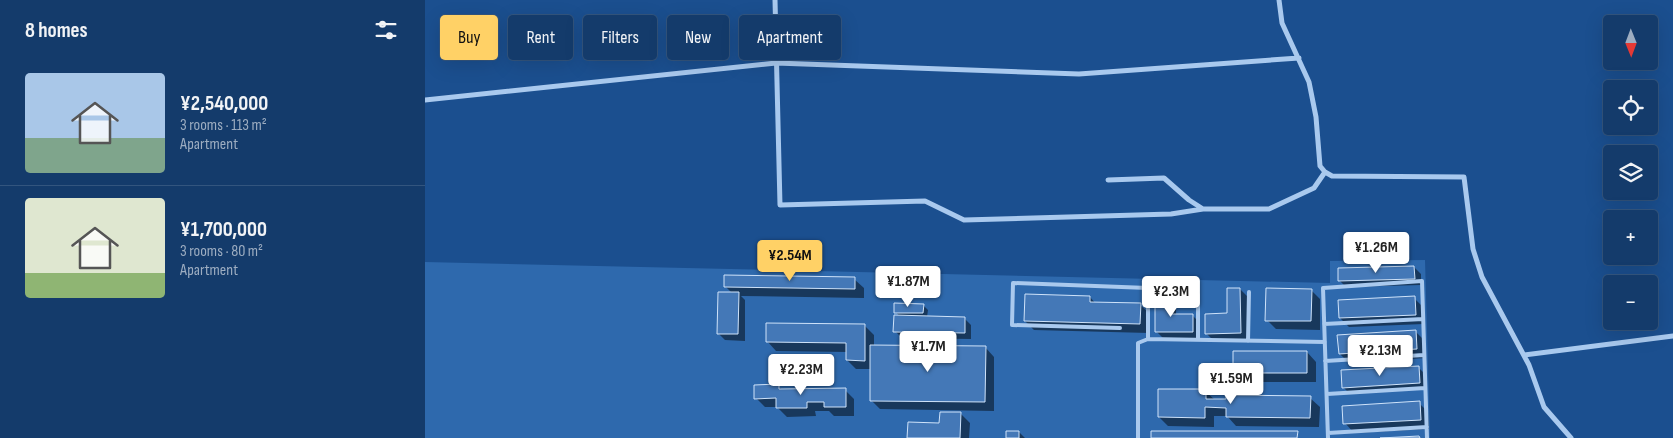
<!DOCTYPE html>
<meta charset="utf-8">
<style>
body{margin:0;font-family:"Sofia Sans Condensed",sans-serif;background:#214673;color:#f1f3f6;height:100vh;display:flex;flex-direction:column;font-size:19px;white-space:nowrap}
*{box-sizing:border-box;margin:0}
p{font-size:16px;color:#9dadc1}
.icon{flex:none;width:28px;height:28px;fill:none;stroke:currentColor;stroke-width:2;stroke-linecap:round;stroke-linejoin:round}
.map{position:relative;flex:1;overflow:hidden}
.sheet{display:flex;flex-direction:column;background:#143b6b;width:425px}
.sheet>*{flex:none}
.top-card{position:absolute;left:15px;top:15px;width:475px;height:45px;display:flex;gap:10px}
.needle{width:32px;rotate:179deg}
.tools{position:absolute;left:1178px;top:15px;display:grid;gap:10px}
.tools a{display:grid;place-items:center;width:55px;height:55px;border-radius:5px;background:#143b6b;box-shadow:0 5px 20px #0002,0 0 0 1px #33557e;font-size:25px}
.price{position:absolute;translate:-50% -42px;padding:0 11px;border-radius:5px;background:#fff;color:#222;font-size:16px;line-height:32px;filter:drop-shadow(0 1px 2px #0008)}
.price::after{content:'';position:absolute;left:50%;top:30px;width:15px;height:11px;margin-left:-8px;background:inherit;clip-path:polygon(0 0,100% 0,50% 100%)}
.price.on{background:#ffd166;color:#111}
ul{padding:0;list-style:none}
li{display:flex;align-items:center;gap:15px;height:125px;padding:0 25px}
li+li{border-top:1px solid #33557e}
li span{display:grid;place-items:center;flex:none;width:140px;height:100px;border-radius:5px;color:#555}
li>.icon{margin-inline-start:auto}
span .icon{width:60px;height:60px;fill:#fffc;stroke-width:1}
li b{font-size:21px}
h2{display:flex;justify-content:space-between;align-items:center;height:60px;padding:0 25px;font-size:21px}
.chip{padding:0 18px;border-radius:5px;background:#143b6b;box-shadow:0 5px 20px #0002,0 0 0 1px #33557e;font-size:18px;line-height:45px}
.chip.on{background:#ffd166;color:#111}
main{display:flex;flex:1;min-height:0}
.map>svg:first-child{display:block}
.green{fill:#2e69ad}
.shadow{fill:#0007}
.building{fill:#4478b7;stroke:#cfe3fa}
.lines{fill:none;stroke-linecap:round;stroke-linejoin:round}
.service{stroke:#a9c9ee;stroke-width:4}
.minor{stroke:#a9c9ee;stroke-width:5}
</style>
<main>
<section class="sheet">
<h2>8 homes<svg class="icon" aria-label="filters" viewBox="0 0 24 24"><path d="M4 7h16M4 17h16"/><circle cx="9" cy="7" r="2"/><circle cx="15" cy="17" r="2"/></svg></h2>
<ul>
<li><span style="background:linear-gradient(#a9c7e8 65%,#7fa58c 0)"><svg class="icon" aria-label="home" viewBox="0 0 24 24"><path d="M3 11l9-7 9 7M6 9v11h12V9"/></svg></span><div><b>¥2,540,000</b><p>3 rooms · 113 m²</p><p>Apartment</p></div></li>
<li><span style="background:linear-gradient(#dfe7d0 75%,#8fb573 0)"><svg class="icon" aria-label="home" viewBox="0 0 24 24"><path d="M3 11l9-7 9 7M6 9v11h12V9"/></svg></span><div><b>¥1,700,000</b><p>3 rooms · 80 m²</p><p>Apartment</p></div></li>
</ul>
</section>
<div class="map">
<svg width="1248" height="438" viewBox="0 0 1248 438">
<rect width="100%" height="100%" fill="#1b4f8f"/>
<path class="green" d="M 1000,260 L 1005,438 L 0,438 L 0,262 L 905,283 L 905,261 Z"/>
<path class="shadow" d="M 989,267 L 996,274 L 996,285 L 921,287 L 914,280 Z
M 429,279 L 439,288 L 439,298 L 316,296 L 320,300 L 320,341 L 300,340 L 293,333 L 307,293 L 300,286 Z
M 815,289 L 822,296 L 822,339 L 788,340 L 781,333 L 804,315 Z
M 886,290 L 895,299 L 895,330 L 851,329 L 842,320 Z
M 744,296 L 751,303 L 751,315 L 767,315 L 774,322 L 774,338 L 738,338 L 731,331 Z
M 665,297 L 671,304 L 715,305 L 725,314 L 724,333 L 609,330 L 600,321 Z
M 989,298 L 998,307 L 999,324 L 924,327 L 915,318 Z
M 498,305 L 503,310 L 502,317 L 539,318 L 546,325 L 546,339 L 477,338 L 470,331 L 475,317 L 471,312 Z
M 440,326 L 449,335 L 449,346 L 560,347 L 569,357 L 569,411 L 455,409 L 446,400 L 446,369 L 431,369 L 422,360 L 422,352 L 351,351 L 342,341 Z
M 990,331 L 999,340 L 1000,358 L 924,363 L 915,354 Z
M 882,352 L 891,362 L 891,382 L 818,382 L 809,372 Z
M 993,367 L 1000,374 L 1001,389 L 925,394 L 918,387 Z
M 353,386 L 358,391 L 420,390 L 429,399 L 429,416 L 409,416 L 404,411 L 390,411 L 391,416 L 362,417 L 352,407 L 340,407 L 331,398 Z
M 780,391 L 790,400 L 885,398 L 895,407 L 894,427 L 811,426 L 802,416 L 789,416 L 789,427 L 743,426 L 734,417 Z
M 994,403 L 1003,412 L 1004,429 L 929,433 L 920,423 Z
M 536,414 L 545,423 L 544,438 L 483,438 Z
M 594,432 L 600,438 L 582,438 Z"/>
<path class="building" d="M 989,266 L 990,279 L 913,281 L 913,268 Z
M 299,275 L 430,277 L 430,289 L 299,287 Z
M 802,288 L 815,288 L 816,333 L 780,334 L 780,314 L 802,313 Z
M 841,288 L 887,289 L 886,321 L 840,321 Z
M 293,292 L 314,292 L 313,334 L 292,334 Z
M 600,294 L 665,296 L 665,302 L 716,303 L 715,324 L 599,321 Z
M 730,295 L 745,295 L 745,314 L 768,314 L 768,332 L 730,332 Z
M 990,296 L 991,315 L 914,318 L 913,300 Z
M 469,303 L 499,304 L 498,313 L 469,313 Z
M 469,315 L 540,317 L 540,333 L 468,332 Z
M 341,323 L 440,324 L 440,361 L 421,360 L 421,343 L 341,342 Z
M 991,330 L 992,349 L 914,354 L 912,335 Z
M 445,345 L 561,346 L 560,402 L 445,401 Z
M 808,351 L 882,351 L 882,373 L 808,373 Z
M 994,366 L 995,383 L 917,388 L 916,370 Z
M 354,384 L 354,389 L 421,388 L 421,407 L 399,407 L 399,402 L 382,402 L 382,408 L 351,408 L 351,398 L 329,399 L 329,385 Z
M 733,389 L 781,389 L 781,399 L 801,399 L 801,395 L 886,396 L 885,418 L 801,417 L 801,408 L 780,407 L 780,418 L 733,417 Z
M 995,401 L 996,420 L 918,424 L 917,406 Z
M 515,412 L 536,412 L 535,438 L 482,438 L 483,422 L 514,423 Z
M 581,431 L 594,431 L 594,438 L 581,438 Z
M 726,431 L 873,431 L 872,438 L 726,438 Z
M 994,436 L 995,438 L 955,438 Z"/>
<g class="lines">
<path class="service" d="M 899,324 L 998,319
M 695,328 L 587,325 L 588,283 L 723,288 L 723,339
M 773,340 L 773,295
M 823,341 L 824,292
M 900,361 L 999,355
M 902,394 L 1000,388
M 903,433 L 1002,427
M 713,438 L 713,343 L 723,339 L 900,342
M 903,438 L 898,288 L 997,281 L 1002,438"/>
<path class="minor" d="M 350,0 L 355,205 L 500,201 L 539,220 L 746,214 L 778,209
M 854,0 L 857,23 L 884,82 L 891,117 L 895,166 L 900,172 L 907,176 L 1039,177 L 1048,249 L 1057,277 L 1104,365 L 1119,407 L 1146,438
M 0,100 L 351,63 L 654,74 L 874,58
M 683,180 L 739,178 L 764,200 L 778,209 L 844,209 L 889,188 L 900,172
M 1099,355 L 1248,336"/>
</g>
</svg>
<div class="tools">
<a><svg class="needle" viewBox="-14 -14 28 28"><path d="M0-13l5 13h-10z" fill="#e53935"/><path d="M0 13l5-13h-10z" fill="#9dadc1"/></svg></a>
<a><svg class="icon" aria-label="locate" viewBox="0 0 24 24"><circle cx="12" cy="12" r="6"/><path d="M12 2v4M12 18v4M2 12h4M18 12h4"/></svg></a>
<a><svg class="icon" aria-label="layers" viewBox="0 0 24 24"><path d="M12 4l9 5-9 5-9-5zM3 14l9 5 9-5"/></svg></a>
<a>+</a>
<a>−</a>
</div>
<b class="price" style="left:951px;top:274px">¥1.26M</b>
<b class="price on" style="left:365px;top:282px">¥2.54M</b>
<b class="price" style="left:483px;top:308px">¥1.87M</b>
<b class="price" style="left:746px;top:318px">¥2.3M</b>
<b class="price" style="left:503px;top:373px">¥1.7M</b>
<b class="price" style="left:955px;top:377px">¥2.13M</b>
<b class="price" style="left:376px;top:396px">¥2.23M</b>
<b class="price" style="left:806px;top:405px">¥1.59M</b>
<div class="top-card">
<a class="chip on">Buy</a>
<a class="chip">Rent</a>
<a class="chip">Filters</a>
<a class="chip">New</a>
<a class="chip">Apartment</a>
</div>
</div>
</main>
